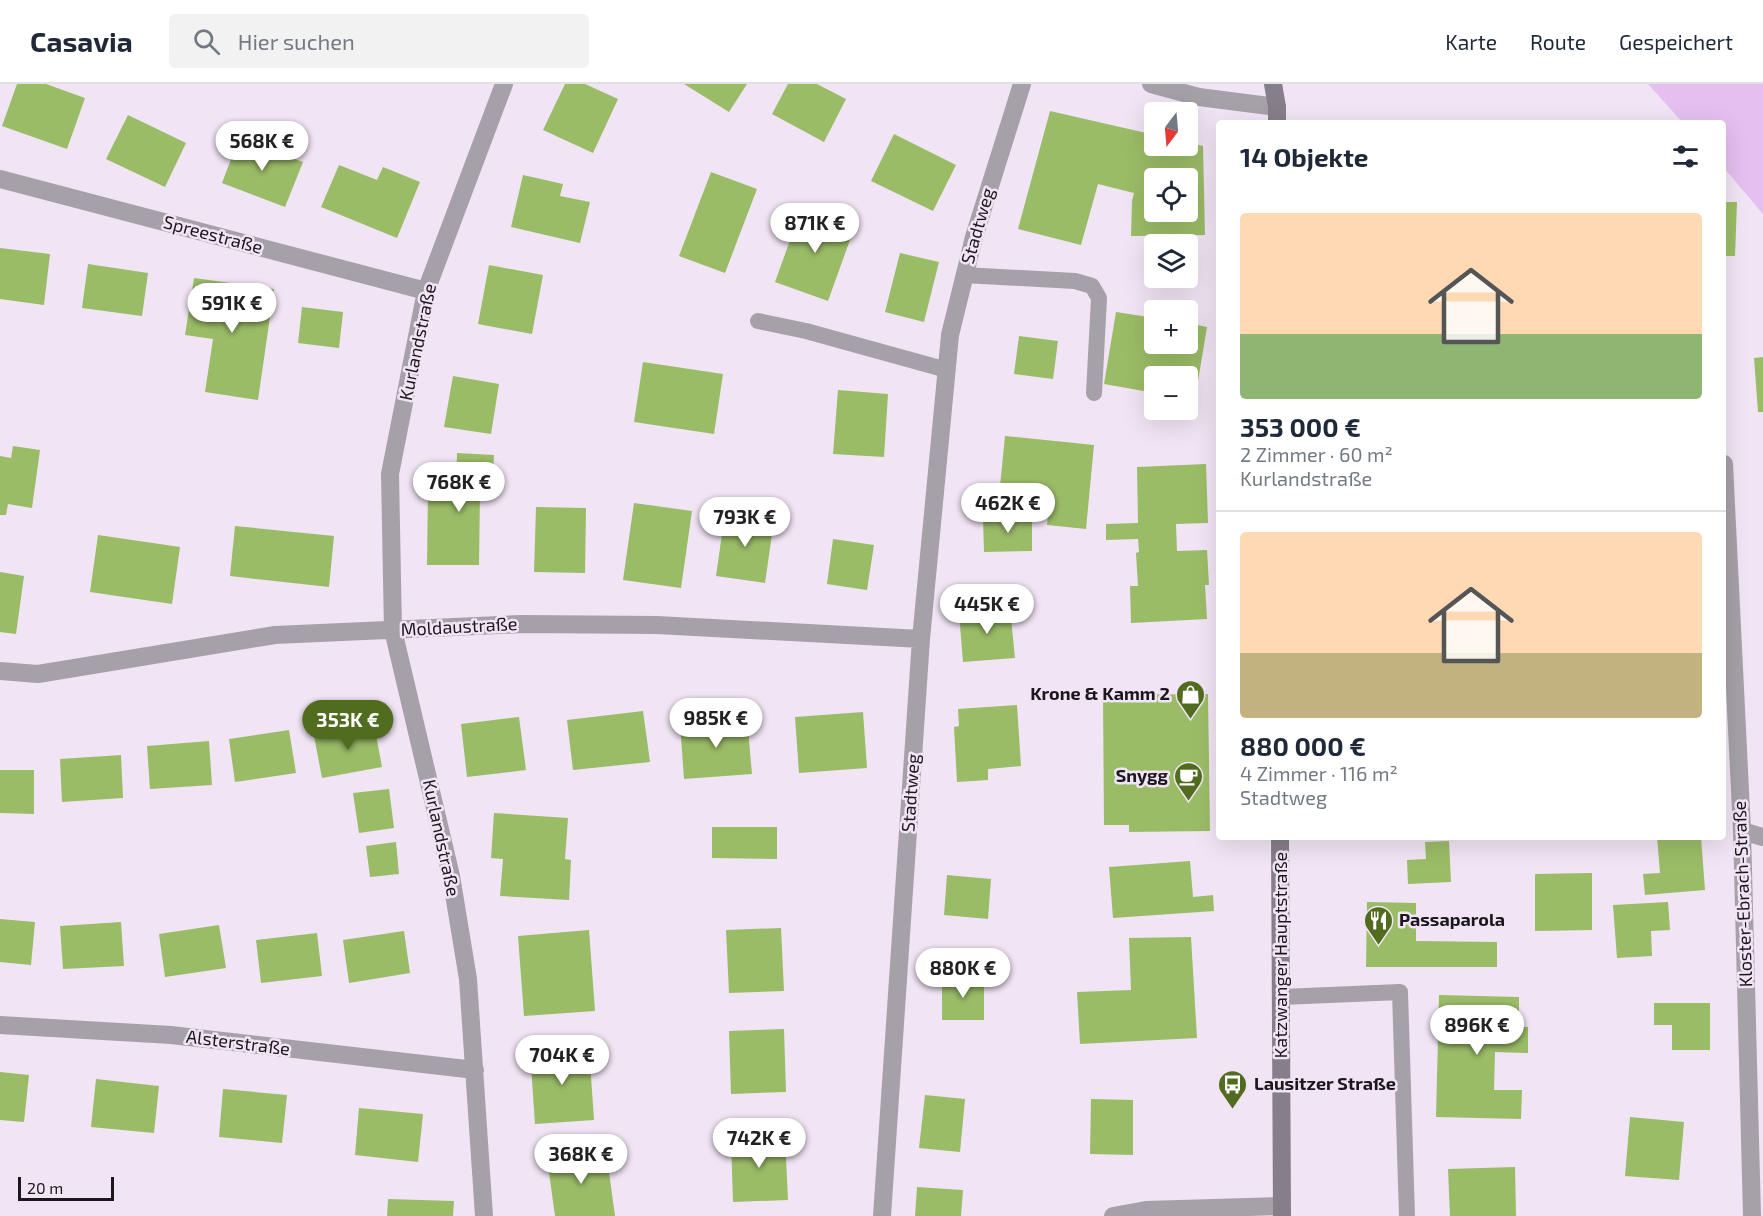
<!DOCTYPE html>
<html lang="de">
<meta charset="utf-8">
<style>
body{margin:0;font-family:"Exo 2",sans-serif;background:#f2f2f3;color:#1f2937;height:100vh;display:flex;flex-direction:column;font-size:22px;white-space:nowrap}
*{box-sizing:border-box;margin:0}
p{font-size:20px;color:#747a83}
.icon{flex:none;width:33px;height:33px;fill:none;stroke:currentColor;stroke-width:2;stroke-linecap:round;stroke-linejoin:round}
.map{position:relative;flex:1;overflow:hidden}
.details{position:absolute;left:1216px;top:36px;width:510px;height:720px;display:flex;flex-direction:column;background:#fff;border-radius:6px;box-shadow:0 6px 24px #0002}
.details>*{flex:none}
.needle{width:39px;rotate:196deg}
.tools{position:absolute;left:1144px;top:18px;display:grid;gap:12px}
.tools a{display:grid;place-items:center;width:54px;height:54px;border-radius:6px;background:#fff;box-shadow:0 6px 24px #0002;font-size:30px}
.scale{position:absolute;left:18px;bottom:15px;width:96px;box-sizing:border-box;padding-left:6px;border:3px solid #1b171c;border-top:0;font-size:16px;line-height:21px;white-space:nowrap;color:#1b171c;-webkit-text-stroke:4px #f1e4f4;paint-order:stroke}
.price{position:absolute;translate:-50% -51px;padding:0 14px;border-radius:21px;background:#fff;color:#222;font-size:20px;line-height:39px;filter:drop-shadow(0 2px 3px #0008)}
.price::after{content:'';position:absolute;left:50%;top:36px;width:18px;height:14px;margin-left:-9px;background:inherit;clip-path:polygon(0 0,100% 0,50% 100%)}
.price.selected{background:#516c1e;color:#fff}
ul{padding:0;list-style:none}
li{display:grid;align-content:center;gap:12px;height:318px;padding:0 24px}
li+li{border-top:2px solid #e0e1e3}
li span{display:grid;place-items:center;height:186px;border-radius:6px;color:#555}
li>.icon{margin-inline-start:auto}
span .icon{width:108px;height:108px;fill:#fffc;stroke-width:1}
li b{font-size:26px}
h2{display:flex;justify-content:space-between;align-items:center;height:72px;padding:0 24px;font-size:26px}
header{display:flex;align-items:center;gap:36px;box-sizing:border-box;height:84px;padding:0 30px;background:#fff;border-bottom:2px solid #e0e1e3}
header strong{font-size:28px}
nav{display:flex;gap:33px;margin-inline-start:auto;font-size:21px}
.search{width:420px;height:54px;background:#f2f2f3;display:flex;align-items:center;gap:15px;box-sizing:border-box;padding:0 21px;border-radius:6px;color:#747a83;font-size:22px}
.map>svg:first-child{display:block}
.green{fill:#e4bfef}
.building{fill:#9bbc67;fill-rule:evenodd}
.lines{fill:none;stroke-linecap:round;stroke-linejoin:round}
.service{stroke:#a6a1a8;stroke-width:16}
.minor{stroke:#a6a1a8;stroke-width:18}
.secondary{stroke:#867e88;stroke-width:18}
.labels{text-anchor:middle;stroke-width:5;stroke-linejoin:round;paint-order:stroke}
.street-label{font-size:18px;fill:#1b171c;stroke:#f1e4f4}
.poi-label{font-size:18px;font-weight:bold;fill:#1b171c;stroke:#f1e4f4;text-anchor:end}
</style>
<header>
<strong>Casavia</strong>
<div class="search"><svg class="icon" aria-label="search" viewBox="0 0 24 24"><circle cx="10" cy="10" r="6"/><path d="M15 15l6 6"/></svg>Hier suchen</div>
<nav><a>Karte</a><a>Route</a><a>Gespeichert</a></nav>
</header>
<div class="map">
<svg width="1763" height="1132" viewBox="0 0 1763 1132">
<rect width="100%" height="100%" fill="#f1e4f4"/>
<path class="green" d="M 1648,0 L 1763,0 L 1763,130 L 1724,84 L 1724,39 L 1683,39 Z"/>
<path class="building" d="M 17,0 L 46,0 L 85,14 L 67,65 L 2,42 Z
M 565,0 L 585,0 L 618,15 L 593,69 L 543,46 Z
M 684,0 L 747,0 L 729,28 Z
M 788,0 L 817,0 L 846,15 L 824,58 L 772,30 Z
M 1050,27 L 1155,51 L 1155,62 L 1188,62 L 1188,59 L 1203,62 L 1205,151 L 1131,152 L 1132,117 L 1134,109 L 1098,100 L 1081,161 L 1018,145 ZM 1155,94 L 1188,94 L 1188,128 L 1155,128 Z
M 128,31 L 186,59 L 165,103 L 106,75 Z
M 894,50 L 956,81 L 933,127 L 871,97 Z
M 239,54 L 303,78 L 285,123 L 222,99 Z
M 339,81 L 377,96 L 383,83 L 420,98 L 397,154 L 321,123 Z
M 711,88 L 757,105 L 725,189 L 679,172 Z
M 523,91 L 563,100 L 560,112 L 590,118 L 580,159 L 511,143 Z
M 1724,118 L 1737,118 L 1735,172 L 1724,172 Z
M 802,123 L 855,142 L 828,217 L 775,198 Z
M 0,164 L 50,170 L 44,221 L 0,215 Z
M 900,169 L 939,178 L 924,238 L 885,228 Z
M 88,180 L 148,189 L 142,232 L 82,224 Z
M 489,181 L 543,191 L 532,250 L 478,240 Z
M 194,194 L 274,205 L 258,316 L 205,308 L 213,255 L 185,251 Z
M 302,223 L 343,228 L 339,264 L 298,259 Z
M 1116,228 L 1155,234 L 1155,260 L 1188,260 L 1188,239 L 1207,243 L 1195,315 L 1188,314 L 1188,292 L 1155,292 L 1155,309 L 1104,300 Z
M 1019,252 L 1058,257 L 1053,295 L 1014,290 Z
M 1763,273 L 1763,328 L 1758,328 L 1754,274 Z
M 643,278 L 723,290 L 714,350 L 634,338 Z
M 453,292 L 499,300 L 491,350 L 444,343 Z
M 838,306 L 888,310 L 884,373 L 833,370 Z
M 1005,352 L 1094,361 L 1086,445 L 1047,441 L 1050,407 L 1000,402 Z
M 13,362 L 40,366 L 32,424 L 8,420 L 6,431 L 0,431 L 0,372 L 11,374 Z
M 457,369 L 494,371 L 492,407 L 480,407 L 479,481 L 427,481 L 428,405 L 456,405 Z
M 1206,380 L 1208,439 L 1176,440 L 1177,467 L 1207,466 L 1209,501 L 1205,501 L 1207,535 L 1131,539 L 1130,502 L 1138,502 L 1136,469 L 1139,468 L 1138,455 L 1106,456 L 1106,440 L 1138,439 L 1137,383 Z
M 634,419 L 692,427 L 681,504 L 623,496 Z
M 536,423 L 586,424 L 585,489 L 534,488 Z
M 725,429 L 774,436 L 765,499 L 716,492 Z
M 1032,433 L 1032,467 L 984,468 L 983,434 Z
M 235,442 L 334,452 L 329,503 L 230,492 Z
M 98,451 L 180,463 L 172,520 L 90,508 Z
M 833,455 L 874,461 L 867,506 L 827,500 Z
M 0,488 L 24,492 L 16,550 L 0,548 Z
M 1010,524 L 1015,574 L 963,578 L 959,529 Z
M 1208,610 L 1210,747 L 1129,748 L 1129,741 L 1104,741 L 1103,611 Z
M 1017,621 L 1021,682 L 988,685 L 988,696 L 957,698 L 954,643 L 959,642 L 958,625 Z
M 643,627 L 650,678 L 573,686 L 567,636 Z
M 863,628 L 867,684 L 799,689 L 795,633 Z
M 519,633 L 526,686 L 467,693 L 461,640 Z
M 747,634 L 752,690 L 684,695 L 680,639 Z
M 374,640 L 382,683 L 322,694 L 314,652 Z
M 289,646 L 296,689 L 235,698 L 229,655 Z
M 209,657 L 212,701 L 150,705 L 147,662 Z
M 121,671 L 123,714 L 62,718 L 60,675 Z
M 0,686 L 34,686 L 34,730 L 0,729 Z
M 389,705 L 394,744 L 359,749 L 353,709 Z
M 494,729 L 568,734 L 565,775 L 571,776 L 569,816 L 500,812 L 503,775 L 491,774 Z
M 712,743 L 777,743 L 777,775 L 712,774 Z
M 1657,753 L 1701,753 L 1705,806 L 1645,811 L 1643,790 L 1660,789 Z
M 1449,757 L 1451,798 L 1408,800 L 1407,776 L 1426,775 L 1425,758 Z
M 396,758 L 399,790 L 370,793 L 366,762 Z
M 1190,777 L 1193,813 L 1213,811 L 1214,827 L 1113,834 L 1109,783 Z
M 1592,789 L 1592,846 L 1535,847 L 1535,790 Z
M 947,791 L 991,795 L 988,835 L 944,831 Z
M 1367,818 L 1416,819 L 1416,857 L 1497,858 L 1497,883 L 1366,883 Z
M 1668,818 L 1670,846 L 1651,847 L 1652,872 L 1617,874 L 1613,821 Z
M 0,835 L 35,838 L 31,881 L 0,878 Z
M 121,838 L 124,882 L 63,885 L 60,842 Z
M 219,841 L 226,884 L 165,893 L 159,850 Z
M 781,844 L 784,907 L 729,909 L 726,846 Z
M 589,846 L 595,927 L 524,932 L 518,852 Z
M 404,847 L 410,889 L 349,899 L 343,856 Z
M 317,849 L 322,892 L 261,899 L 256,856 Z
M 1191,853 L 1197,954 L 1080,960 L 1077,908 L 1131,906 L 1129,854 Z
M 942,895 L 984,895 L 984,936 L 942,936 Z
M 1439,911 L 1519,913 L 1519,943 L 1528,943 L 1528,969 L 1495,968 L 1494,1006 L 1522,1006 L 1521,1035 L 1436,1033 Z
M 1654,919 L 1710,919 L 1710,966 L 1672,966 L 1672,941 L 1654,941 Z
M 784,945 L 786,1008 L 731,1010 L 729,947 Z
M 589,963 L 594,1036 L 535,1040 L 530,967 Z
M 0,988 L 29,991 L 24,1038 L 0,1036 Z
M 96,995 L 159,1002 L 154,1049 L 91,1043 Z
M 223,1005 L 287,1011 L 282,1059 L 219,1053 Z
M 925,1011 L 965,1015 L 960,1068 L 919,1064 Z
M 1091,1015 L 1133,1016 L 1133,1071 L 1090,1070 Z
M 359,1024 L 423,1030 L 418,1078 L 355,1071 Z
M 1630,1033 L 1684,1038 L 1679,1096 L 1625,1092 Z
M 785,1052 L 788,1116 L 733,1118 L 731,1055 Z
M 606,1066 L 615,1132 L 555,1132 L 547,1074 Z
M 1515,1083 L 1516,1132 L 1450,1132 L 1448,1085 Z
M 917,1103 L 963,1106 L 961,1132 L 915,1132 Z
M 388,1115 L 454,1117 L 453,1132 L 387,1132 Z"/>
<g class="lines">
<path class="service" d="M 964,191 L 1075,197 L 1092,202 L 1099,214 L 1094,309
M 758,237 L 806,247 L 947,286
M 1282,913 L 1400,908 L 1407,1132"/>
<path class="minor" d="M 1151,0 L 1199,13 L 1277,23
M 0,95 L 426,207
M 1724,380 L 1742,747 L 1752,1132
M 0,587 L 38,590 L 275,551 L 522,540 L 657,541 L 921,555
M 1742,747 L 1763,753
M 0,941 L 171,951 L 475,986
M 484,1132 L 468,895 L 451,792 L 393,546 L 390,390 L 426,207 L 504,0
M 882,1132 L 921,555 L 950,251 L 974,153 L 1022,0
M 1113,1132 L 1146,1126 L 1282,1122"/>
<path class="secondary" d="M 1273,0 L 1277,23 L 1277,39
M 1280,753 L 1282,1132"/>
</g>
<defs>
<symbol id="shop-pin" viewBox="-11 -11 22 30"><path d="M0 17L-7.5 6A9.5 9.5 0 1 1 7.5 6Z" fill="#516c1e" stroke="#f1e4f4"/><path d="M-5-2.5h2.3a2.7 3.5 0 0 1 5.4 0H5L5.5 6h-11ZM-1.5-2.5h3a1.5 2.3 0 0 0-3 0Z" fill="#fff"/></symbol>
<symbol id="cafe-pin" viewBox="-11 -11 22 30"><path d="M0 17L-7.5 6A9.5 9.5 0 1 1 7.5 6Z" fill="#516c1e" stroke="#f1e4f4"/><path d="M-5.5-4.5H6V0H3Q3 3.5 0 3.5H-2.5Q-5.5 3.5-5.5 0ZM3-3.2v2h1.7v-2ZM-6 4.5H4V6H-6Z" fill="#fff"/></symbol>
<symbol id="restaurant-pin" viewBox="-11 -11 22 30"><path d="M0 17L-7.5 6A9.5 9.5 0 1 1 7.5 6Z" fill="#516c1e" stroke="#f1e4f4"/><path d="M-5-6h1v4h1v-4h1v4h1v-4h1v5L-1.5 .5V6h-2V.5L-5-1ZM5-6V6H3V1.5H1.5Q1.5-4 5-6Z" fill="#fff"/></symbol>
<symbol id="bus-pin" viewBox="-11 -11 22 30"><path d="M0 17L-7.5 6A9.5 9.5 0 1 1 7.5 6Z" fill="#516c1e" stroke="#f1e4f4"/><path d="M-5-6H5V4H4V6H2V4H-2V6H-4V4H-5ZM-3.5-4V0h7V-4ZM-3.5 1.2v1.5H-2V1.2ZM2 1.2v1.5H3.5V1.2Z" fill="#fff"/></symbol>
</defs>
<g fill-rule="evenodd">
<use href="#shop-pin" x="1174" y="594" width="33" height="45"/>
<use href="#cafe-pin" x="1172" y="676" width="33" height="45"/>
<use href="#restaurant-pin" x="1362" y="820" width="33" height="45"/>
<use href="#bus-pin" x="1216" y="984" width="33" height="45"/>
</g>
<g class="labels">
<g class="street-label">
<text transform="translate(978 142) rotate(-74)" y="6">Stadtweg</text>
<text transform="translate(213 151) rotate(15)" y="6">Spreestraße</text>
<text transform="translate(418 258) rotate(-78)" y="6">Kurlandstraße</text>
<text transform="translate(459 543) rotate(-3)" y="6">Moldaustraße</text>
<text transform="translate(911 709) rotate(-86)" y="6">Stadtweg</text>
<text transform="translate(441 754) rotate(78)" y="6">Kurlandstraße</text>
<text transform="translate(1743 810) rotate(-92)" y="6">Kloster-Ebrach-Straße</text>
<text transform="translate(1281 871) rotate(-90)" y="6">Katzwanger Hauptstraße</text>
<text transform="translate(238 959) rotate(7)" y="6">Alsterstraße</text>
</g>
<g class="poi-label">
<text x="1170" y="616">Krone &amp; Kamm 2</text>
<text x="1168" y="698">Snygg</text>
<text x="1399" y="842" text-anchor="start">Passaparola</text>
<text x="1254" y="1006" text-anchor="start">Lausitzer Straße</text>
</g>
</g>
</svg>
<div class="tools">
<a><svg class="needle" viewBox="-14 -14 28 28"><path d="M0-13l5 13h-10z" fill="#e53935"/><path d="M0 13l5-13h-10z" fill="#747a83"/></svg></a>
<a><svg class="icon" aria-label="locate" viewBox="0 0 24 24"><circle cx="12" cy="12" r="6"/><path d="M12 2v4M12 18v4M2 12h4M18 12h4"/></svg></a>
<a><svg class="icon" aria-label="layers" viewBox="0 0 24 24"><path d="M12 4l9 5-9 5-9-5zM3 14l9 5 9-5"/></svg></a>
<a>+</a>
<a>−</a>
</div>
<div class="scale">20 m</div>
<b class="price" style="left:262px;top:88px">568K €</b>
<b class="price" style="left:815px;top:170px">871K €</b>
<b class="price" style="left:232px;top:250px">591K €</b>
<b class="price" style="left:459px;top:429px">768K €</b>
<b class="price" style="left:1008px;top:450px">462K €</b>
<b class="price" style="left:745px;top:464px">793K €</b>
<b class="price" style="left:987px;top:551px">445K €</b>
<b class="price" style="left:716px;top:665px">985K €</b>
<b class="price selected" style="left:348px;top:667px">353K €</b>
<b class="price" style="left:963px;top:915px">880K €</b>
<b class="price" style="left:1477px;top:972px">896K €</b>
<b class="price" style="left:562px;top:1002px">704K €</b>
<b class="price" style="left:759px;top:1085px">742K €</b>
<b class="price" style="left:581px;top:1101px">368K €</b>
<section class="details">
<h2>14 Objekte<svg class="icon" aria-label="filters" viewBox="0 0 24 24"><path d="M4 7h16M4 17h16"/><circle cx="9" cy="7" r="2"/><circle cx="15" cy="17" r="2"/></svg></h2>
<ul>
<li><span style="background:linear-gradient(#ffd9b3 65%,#8fb573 0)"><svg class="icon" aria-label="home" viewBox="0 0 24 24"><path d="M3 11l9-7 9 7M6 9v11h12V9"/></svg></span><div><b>353 000 €</b><p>2 Zimmer · 60 m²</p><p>Kurlandstraße</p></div></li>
<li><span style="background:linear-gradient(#ffd9b3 65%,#c2b280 0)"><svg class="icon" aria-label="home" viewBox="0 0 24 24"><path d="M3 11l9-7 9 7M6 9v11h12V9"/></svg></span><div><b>880 000 €</b><p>4 Zimmer · 116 m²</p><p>Stadtweg</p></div></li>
</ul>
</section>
</div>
